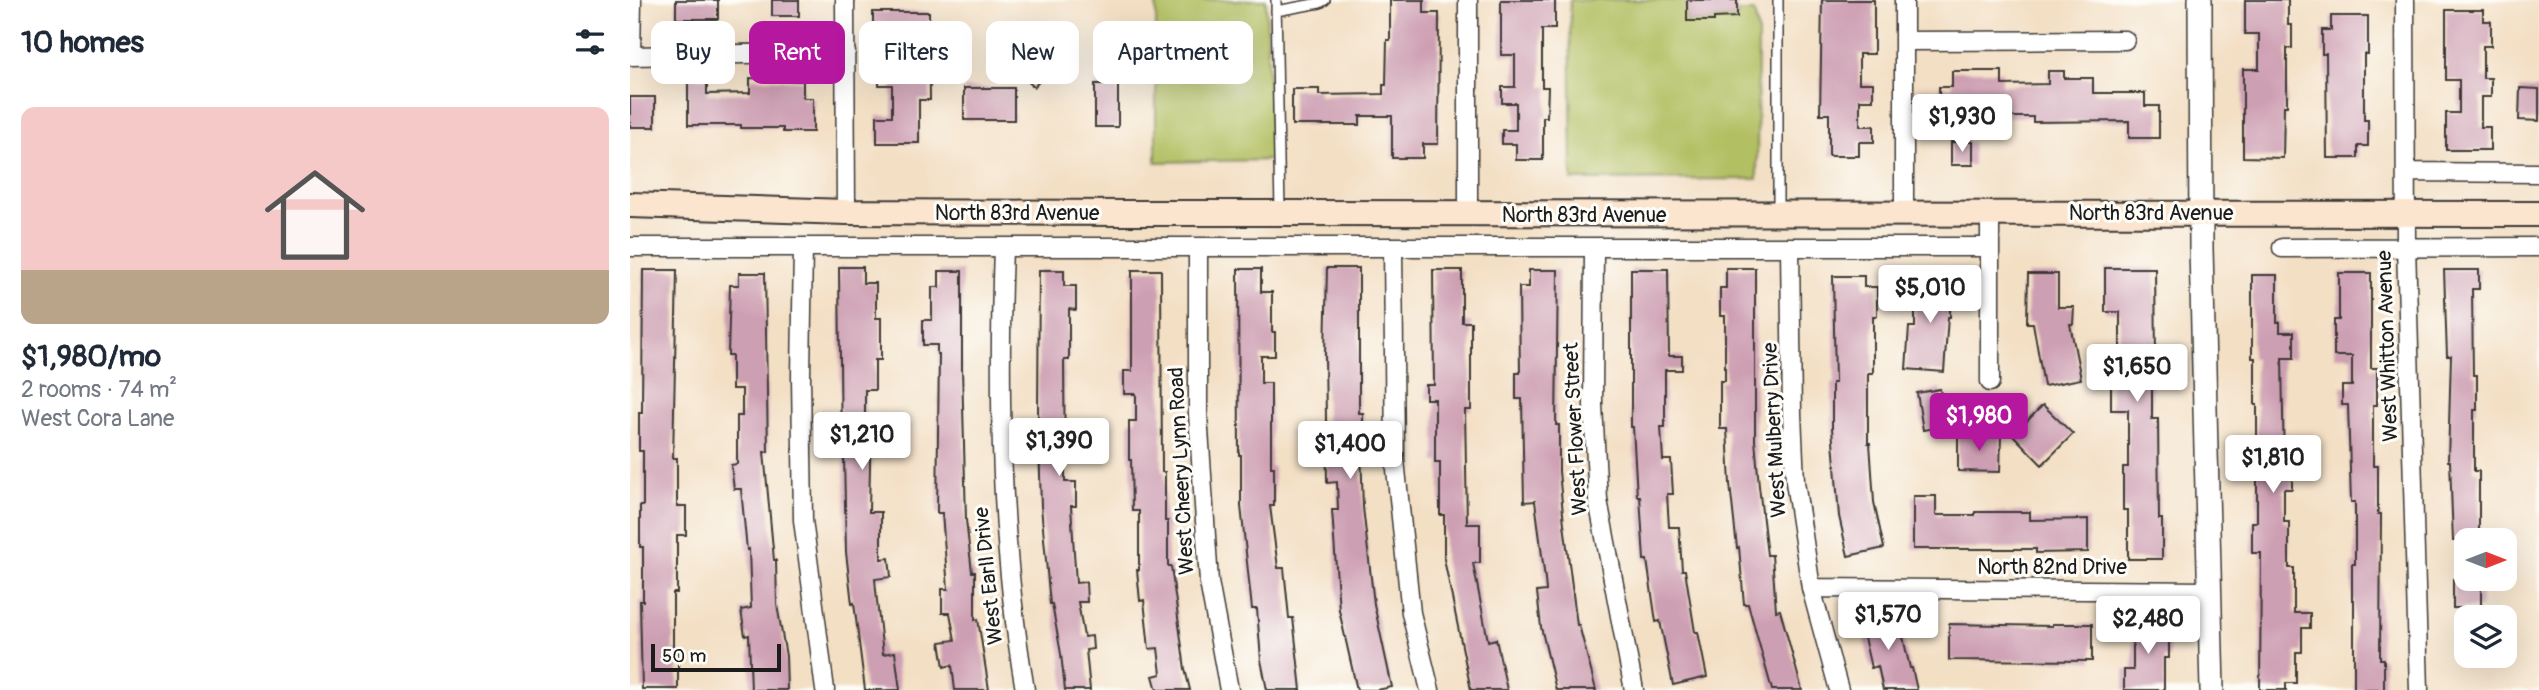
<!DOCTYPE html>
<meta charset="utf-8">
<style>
body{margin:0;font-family:Pangolin,sans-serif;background:#f6f6f7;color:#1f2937;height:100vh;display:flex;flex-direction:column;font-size:26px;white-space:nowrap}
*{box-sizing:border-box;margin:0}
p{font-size:23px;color:#747a83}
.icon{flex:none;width:38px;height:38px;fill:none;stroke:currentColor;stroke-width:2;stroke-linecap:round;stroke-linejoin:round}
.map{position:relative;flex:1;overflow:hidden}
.drawer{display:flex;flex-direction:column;background:#fff;width:630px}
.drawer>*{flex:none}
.hud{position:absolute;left:21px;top:21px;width:665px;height:63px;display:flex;gap:14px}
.needle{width:46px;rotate:90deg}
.fabs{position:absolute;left:1824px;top:528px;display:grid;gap:14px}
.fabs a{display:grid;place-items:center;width:63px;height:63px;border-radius:14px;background:#fff;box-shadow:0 7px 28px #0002;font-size:35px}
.scale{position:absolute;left:21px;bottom:18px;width:130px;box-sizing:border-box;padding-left:7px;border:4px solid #1c1c1c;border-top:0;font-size:19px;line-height:24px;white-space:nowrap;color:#1c1c1c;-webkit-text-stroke:5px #fdfcf7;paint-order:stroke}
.price{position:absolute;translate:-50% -60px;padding:0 16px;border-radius:7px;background:#fff;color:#222;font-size:23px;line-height:46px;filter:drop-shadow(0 2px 4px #0008)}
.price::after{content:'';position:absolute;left:50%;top:42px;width:21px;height:16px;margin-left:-10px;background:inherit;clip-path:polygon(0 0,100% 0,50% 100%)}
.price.on{background:#b5179e;color:#fff}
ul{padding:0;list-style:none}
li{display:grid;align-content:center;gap:14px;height:371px;padding:0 21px}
li span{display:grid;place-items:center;height:217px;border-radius:14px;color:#555}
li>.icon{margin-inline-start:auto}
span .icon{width:126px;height:126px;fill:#fffc;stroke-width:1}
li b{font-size:30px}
h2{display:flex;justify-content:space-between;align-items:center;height:84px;padding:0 21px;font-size:30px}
.tag{padding:0 24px;border-radius:14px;background:#fff;box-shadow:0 7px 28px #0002;font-size:24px;line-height:63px}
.tag.on{background:#b5179e;color:#fff}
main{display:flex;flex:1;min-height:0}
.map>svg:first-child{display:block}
.green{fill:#b2bf62;stroke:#676e3f;stroke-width:2}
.building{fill:#cd9fb2}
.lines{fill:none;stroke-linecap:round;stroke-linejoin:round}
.service-casing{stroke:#3c3935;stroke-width:12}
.minor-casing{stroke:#3c3935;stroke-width:21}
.tertiary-casing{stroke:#3c3935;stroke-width:26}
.secondary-casing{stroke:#3c3935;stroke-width:28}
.service{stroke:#fff;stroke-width:9}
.minor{stroke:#fff;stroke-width:18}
.tertiary{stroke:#fff;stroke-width:23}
.secondary{stroke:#fce5cf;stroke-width:24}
.labels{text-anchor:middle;stroke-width:6;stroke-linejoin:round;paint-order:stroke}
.street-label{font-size:21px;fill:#1c1c1c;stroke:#fdfcf7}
</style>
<main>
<section class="drawer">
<h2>10 homes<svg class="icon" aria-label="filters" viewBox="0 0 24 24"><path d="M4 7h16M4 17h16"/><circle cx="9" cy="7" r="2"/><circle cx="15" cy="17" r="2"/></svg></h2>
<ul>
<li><span style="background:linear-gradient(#f6c9c9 75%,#b9a48a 0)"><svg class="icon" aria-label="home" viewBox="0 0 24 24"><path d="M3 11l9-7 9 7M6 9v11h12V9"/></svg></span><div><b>$1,980/mo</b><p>2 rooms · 74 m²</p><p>West Cora Lane</p></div></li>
</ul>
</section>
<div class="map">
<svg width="1909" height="690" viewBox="0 0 1909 690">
<rect width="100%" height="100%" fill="#fdfcf7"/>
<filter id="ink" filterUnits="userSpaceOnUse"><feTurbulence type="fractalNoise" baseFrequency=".0143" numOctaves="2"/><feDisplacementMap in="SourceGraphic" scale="14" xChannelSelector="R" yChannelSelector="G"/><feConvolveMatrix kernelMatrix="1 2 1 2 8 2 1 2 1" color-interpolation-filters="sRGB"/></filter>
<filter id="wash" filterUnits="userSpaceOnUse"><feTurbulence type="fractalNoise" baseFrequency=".00686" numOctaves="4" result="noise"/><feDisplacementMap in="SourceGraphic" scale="28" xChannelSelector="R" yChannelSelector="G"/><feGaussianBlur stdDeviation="1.57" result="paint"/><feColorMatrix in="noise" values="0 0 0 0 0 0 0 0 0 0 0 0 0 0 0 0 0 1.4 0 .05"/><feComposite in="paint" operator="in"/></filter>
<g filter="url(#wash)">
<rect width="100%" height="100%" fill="#f3dfc4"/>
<path class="green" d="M 526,0 L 636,0 L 640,127 L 646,160 L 526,162 Z
M 940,0 L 1057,0 L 1057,21 L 1084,21 L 1084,18 L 1107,17 L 1107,12 L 1124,12 L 1128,32 L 1127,179 L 942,180 Z"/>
<g id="blocks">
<path class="building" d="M 46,0 L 88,0 L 88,19 L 46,19 Z
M 142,0 L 169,0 L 169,16 L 142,16 Z
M 760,0 L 794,0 L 794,13 L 809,13 L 808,144 L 793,144 L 793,158 L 762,158 L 762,116 L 730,116 L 730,125 L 662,125 L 662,89 L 689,89 L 689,95 L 753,94 L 753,85 L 756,85 L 757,40 L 760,40 Z
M 871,0 L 925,0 L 925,29 L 912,29 L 912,87 L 918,87 L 917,117 L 913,117 L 913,160 L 886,160 L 886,144 L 872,144 L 872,130 L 886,130 L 886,103 L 872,103 L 872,87 L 885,87 L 885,55 L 871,55 Z
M 1057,0 L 1107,0 L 1107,17 L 1084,18 L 1084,21 L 1057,21 Z
M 1192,0 L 1244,0 L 1244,54 L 1229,54 L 1229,83 L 1243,83 L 1243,100 L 1230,100 L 1230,126 L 1244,126 L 1244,142 L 1229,142 L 1229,156 L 1199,156 L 1199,114 L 1190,114 Z
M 1615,0 L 1658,0 L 1658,25 L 1662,25 L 1662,48 L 1657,48 L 1657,106 L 1654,106 L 1653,158 L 1613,157 L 1613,69 L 1629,69 L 1629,34 L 1615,34 Z
M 1816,10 L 1853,10 L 1853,21 L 1861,21 L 1861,46 L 1853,46 L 1853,78 L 1861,78 L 1861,97 L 1851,97 L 1851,127 L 1860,127 L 1860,150 L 1816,150 L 1816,113 L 1829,113 L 1829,80 L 1816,80 Z
M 243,12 L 299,12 L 300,100 L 289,100 L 289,143 L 247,143 L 247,116 L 262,116 L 262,85 L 249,85 L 249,66 L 267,66 L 267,32 L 243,32 Z
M 1701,16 L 1738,16 L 1738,54 L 1734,54 L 1734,120 L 1738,120 L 1738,146 L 1728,146 L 1728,158 L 1697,158 L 1696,54 L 1692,54 L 1692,30 L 1701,30 Z
M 577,33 L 598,34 L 597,49 L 576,48 Z
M 403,62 L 416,74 L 404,87 L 391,75 Z
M 1322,71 L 1372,71 L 1372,85 L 1418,84 L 1418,71 L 1434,71 L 1434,78 L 1463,78 L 1463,93 L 1515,93 L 1515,106 L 1529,106 L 1529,138 L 1499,138 L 1499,121 L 1403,122 L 1403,117 L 1355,117 L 1355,113 L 1309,113 L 1309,87 L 1322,87 Z
M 58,78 L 77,78 L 77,94 L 120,93 L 120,78 L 173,81 L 173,98 L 183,98 L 183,132 L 153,132 L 153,128 L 111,128 L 111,125 L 58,125 Z
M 465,84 L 488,84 L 488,127 L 465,127 Z
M 334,88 L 384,88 L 384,120 L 334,120 Z
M 1890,88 L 1909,89 L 1909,121 L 1889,120 Z
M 0,97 L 25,97 L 25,127 L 0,127 Z
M 1321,142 L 1343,142 L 1343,165 L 1321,165 Z
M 209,267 L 233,267 L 233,283 L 246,283 L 246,318 L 251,318 L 251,360 L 245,360 L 245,390 L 235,390 L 235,416 L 241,416 L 239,512 L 251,512 L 251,559 L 259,558 L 261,577 L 245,579 L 247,601 L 253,654 L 265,652 L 270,690 L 235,690 L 224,603 L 222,604 L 216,552 L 214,456 L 211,456 Z
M 697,268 L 729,268 L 729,413 L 733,413 L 733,451 L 731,451 L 733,507 L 744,604 L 762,687 L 747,690 L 727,690 L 709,610 L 702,510 L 708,510 L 707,482 L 697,483 L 695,355 Z
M 1096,268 L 1125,268 L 1125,440 L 1129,486 L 1137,555 L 1142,555 L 1146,611 L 1150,610 L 1172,690 L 1142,690 L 1118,604 L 1114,604 L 1109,547 L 1107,548 L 1100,484 L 1097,429 L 1090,429 L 1090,381 L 1095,381 L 1095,316 L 1090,316 L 1090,288 L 1096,288 Z
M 1475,268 L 1525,268 L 1526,359 L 1522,359 L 1522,419 L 1528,419 L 1529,519 L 1532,519 L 1532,559 L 1498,559 L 1498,510 L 1493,510 L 1493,467 L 1498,467 L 1498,410 L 1481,410 L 1481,368 L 1490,368 L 1490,312 L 1475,312 Z
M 608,269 L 631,269 L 631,292 L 642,292 L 642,332 L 645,332 L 645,356 L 631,356 L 631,383 L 641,383 L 641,467 L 644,467 L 644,506 L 640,506 L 648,568 L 654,568 L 659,618 L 663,618 L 671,690 L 637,690 L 631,660 L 627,609 L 622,609 L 611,506 L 611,455 L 609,455 Z
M 1001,269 L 1038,269 L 1039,356 L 1052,356 L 1052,370 L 1035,370 L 1035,427 L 1031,427 L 1033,460 L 1041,460 L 1043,494 L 1037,494 L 1039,527 L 1049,527 L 1052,570 L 1055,570 L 1065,632 L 1068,632 L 1077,677 L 1043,685 L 1030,621 L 1026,622 L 1017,560 L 1014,560 L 1010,496 L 1007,496 L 1003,427 L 1001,427 Z
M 13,270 L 47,270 L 43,458 L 47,458 L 47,506 L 56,506 L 56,535 L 47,535 L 47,593 L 43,593 L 43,650 L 48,650 L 48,689 L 12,689 L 10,601 L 13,601 L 13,547 L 10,547 L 10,506 L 13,506 L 13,451 L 9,451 L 9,413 L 12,413 Z
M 409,270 L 434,270 L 434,286 L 446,286 L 446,310 L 439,309 L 439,360 L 434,360 L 435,482 L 446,482 L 446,506 L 441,506 L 446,583 L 456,582 L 457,602 L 448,602 L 454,637 L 462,636 L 463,649 L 456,650 L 460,690 L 435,690 L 431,654 L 422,604 L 420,604 L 411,506 L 408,410 Z
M 502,270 L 531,270 L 532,472 L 535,472 L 535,521 L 538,521 L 538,566 L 541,566 L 555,669 L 560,690 L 527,690 L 523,676 L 531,674 L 528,648 L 519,649 L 514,600 L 510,601 L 507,570 L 509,570 L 509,511 L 502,511 L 501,460 L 499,460 L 499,421 L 506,421 L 506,394 L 494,394 L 494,371 L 502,371 Z
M 803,270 L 832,270 L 832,322 L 841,322 L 841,410 L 835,410 L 837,524 L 850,524 L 850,563 L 843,563 L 858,641 L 866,639 L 877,690 L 841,690 L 814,559 L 814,515 L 810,515 L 810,462 L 805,462 L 805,399 L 796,399 L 796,385 L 804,385 Z
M 899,270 L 928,270 L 926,425 L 929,425 L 929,471 L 934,524 L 947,625 L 949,625 L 966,690 L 926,690 L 911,627 L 907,592 L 916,591 L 915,579 L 905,501 L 894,502 L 892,399 L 886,399 L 886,373 L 890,373 L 889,287 L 899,287 Z
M 1814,270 L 1849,270 L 1849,289 L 1842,289 L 1843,375 L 1847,375 L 1847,410 L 1844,410 L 1844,471 L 1849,471 L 1849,541 L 1823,541 L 1820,461 L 1818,461 L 1821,356 L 1817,356 Z
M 309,271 L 332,271 L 332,368 L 336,520 L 342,572 L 345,572 L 345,620 L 348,619 L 359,690 L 325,690 L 322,665 L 314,667 L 310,642 L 325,640 L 320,613 L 312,613 L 312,589 L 318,589 L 312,513 L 307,513 L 309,354 L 307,354 L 307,345 L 293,345 L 293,320 L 302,320 L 302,287 L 309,287 Z
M 109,273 L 135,273 L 138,452 L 134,452 L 144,560 L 146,560 L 147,605 L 156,656 L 157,690 L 121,690 L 119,635 L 115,636 L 111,610 L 121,608 L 119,549 L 117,550 L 111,489 L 104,489 L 101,465 L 107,464 L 107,416 L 112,416 L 112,389 L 102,389 L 102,355 L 98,355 L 100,285 L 109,285 Z
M 1709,273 L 1741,273 L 1741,368 L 1747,368 L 1747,405 L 1743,405 L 1743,466 L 1748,466 L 1748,514 L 1751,514 L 1750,659 L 1754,659 L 1754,690 L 1724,690 L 1724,600 L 1722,600 L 1722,564 L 1725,564 L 1725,502 L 1721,502 L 1718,405 L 1712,405 L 1712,386 L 1722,386 L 1722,356 L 1704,356 L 1704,320 L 1709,320 Z
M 1398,274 L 1428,274 L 1428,307 L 1444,307 L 1443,324 L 1440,324 L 1451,379 L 1414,386 L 1403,323 L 1397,323 Z
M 1622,275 L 1647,275 L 1647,322 L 1650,322 L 1650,332 L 1664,332 L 1664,358 L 1652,358 L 1654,468 L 1662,468 L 1662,489 L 1654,489 L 1654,522 L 1659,522 L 1659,568 L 1664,568 L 1664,613 L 1680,613 L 1680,628 L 1672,628 L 1672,652 L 1666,652 L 1666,683 L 1656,683 L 1656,690 L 1630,690 L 1631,553 L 1622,553 L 1622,522 L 1627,522 L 1627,405 L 1625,405 L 1625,358 L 1622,358 Z
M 1203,276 L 1234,276 L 1234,287 L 1247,287 L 1247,316 L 1243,316 L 1243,373 L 1238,373 L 1238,443 L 1240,443 L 1244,502 L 1254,548 L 1218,556 L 1209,516 L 1202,428 L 1202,383 L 1205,383 Z
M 1285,277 L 1320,277 L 1320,317 L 1318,317 L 1314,372 L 1276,369 L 1279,327 L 1285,327 Z
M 1310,389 L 1317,426 L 1293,430 L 1287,393 Z
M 1413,405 L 1443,434 L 1412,465 L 1383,435 Z
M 1328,434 L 1371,435 L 1370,472 L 1328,471 Z
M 1283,496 L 1306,496 L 1306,515 L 1345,515 L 1345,512 L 1400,512 L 1400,520 L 1458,519 L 1458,552 L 1406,553 L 1406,549 L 1283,549 Z
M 1823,579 L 1851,579 L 1851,608 L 1823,608 Z
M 1267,611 L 1280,668 L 1282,668 L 1287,690 L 1253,690 L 1248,666 L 1241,668 L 1230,620 Z
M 1503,618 L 1529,618 L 1529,630 L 1539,630 L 1539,658 L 1534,658 L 1534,690 L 1494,690 L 1494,670 L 1503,670 Z
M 1319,624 L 1422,626 L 1422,624 L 1462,624 L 1462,661 L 1319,660 Z"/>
</g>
</g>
<g filter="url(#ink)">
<use href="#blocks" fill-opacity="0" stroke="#3c3935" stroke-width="2"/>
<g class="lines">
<defs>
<path id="service" d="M 646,0 L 650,212
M 646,11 L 690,3 L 695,0
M 1148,212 L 1148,0"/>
<path id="minor" d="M 2,0 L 1,56 L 216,52
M 215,0 L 216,212
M 838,0 L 838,215
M 1274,0 L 1274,215
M 1775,0 L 1776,246 L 1789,690
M 1274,41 L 1495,40
M 1776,172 L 1909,173
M 0,247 L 1360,247
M 173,247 L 171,376 L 173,520 L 195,690
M 373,247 C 368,396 370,543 395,690
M 568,247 L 568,414 L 579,582 L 599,690
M 763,247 L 765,460 L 781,613 L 800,690
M 964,247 L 963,405 L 968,500 L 1004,690
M 1160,247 L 1162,414 L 1165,482 L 1181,588 L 1209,690
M 1652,248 L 1909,247
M 1360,382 L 1360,214
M 1181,588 L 1579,591"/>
<path id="tertiary" d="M 1570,0 L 1571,248 L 1582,690"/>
<path id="secondary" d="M 0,205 L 216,212 L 496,213 L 1909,214"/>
</defs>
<use href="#service" class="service-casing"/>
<use href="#minor" class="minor-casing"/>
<use href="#tertiary" class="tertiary-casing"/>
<use href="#secondary" class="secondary-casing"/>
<use href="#service" class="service"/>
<use href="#minor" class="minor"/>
<use href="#tertiary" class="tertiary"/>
<use href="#secondary" class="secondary"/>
</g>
</g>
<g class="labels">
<g class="street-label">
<text x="387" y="220">North 83rd Avenue</text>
<text x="1521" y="220">North 83rd Avenue</text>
<text x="954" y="222">North 83rd Avenue</text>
<text transform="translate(1757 346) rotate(-92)" y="7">West Whitton Avenue</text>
<text transform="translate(945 429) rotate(-93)" y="7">West Flower Street</text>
<text transform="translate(1144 430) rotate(-93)" y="7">West Mulberry Drive</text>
<text transform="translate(551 471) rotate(-93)" y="7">West Cheery Lynn Road</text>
<text x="1422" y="574">North 82nd Drive</text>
<text transform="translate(358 576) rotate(-96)" y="7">West Earll Drive</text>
</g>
</g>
</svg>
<div class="fabs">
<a><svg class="needle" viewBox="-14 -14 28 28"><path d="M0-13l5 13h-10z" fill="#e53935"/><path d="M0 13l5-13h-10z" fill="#747a83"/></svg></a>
<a><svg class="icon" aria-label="layers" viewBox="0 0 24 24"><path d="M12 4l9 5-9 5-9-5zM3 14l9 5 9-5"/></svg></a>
</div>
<div class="scale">50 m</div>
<b class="price" style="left:1332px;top:154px">$1,930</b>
<b class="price" style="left:1300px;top:325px">$5,010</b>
<b class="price" style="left:1507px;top:404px">$1,650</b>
<b class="price on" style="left:1349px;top:453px">$1,980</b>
<b class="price" style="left:232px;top:472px">$1,210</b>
<b class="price" style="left:429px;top:478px">$1,390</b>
<b class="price" style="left:720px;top:481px">$1,400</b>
<b class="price" style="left:1643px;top:495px">$1,810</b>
<b class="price" style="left:1258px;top:652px">$1,570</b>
<b class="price" style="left:1518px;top:656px">$2,480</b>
<div class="hud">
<a class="tag">Buy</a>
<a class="tag on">Rent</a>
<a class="tag">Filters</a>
<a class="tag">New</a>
<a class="tag">Apartment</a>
</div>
</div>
</main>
